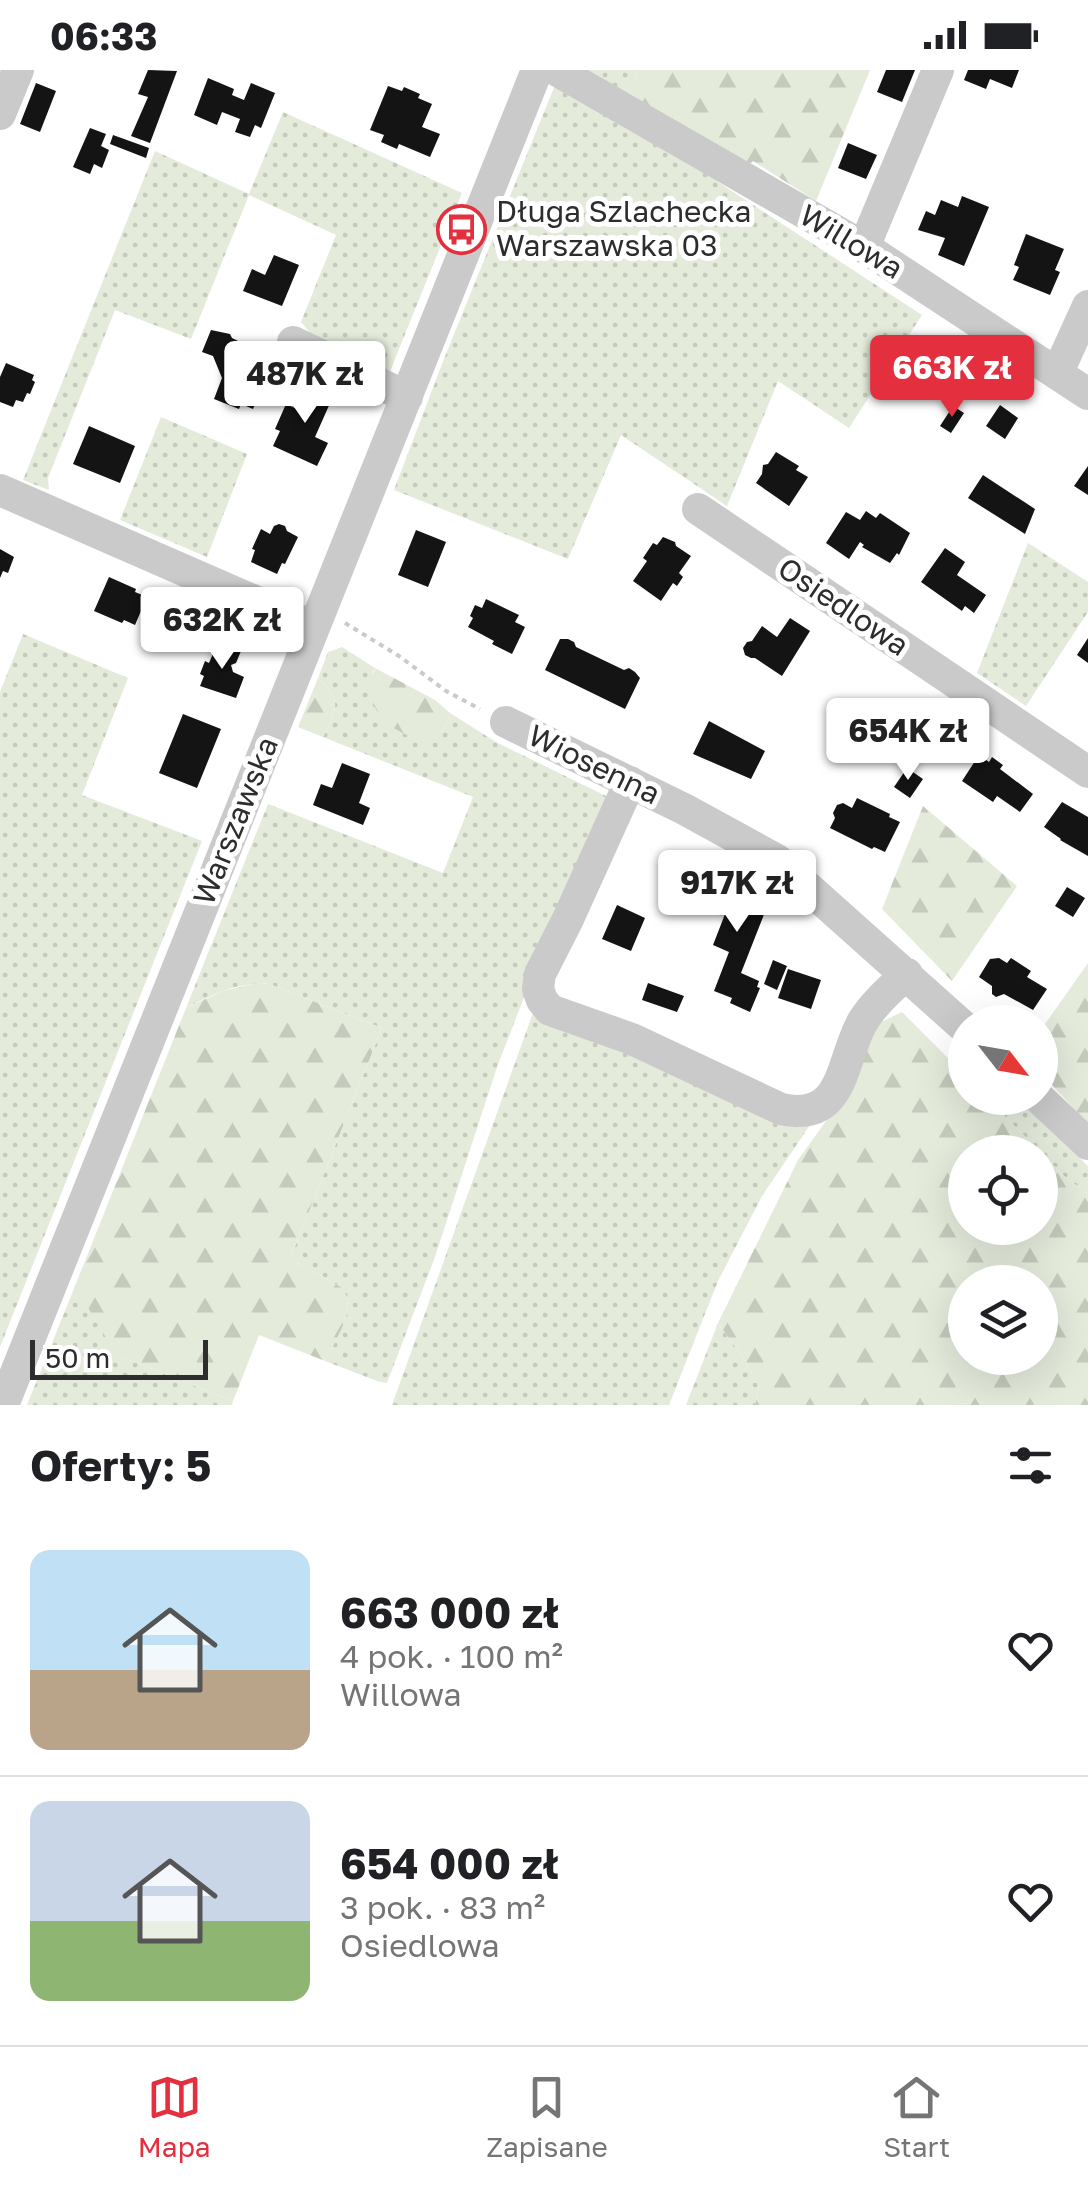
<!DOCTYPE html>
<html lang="pl">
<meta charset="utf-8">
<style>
body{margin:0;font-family:"Golos Text",sans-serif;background:#f2f2f2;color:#202124;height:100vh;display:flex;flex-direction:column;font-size:38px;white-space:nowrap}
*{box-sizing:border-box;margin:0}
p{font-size:32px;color:#757577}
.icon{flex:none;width:55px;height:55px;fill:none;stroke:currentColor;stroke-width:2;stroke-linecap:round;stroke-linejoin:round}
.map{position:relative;height:1335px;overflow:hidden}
.panel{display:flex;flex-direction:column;background:#fff;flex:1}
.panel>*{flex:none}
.needle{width:65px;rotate:121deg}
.tools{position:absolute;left:948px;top:935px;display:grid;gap:20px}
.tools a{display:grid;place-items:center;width:110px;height:110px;border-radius:50%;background:#fff;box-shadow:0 10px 40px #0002;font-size:50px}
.scale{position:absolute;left:30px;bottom:25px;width:178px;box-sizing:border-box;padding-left:10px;border:5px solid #2d2d2d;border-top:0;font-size:28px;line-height:35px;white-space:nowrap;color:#2d2d2d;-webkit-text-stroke:8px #fff;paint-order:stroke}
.price{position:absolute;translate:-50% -85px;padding:0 22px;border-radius:10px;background:#fff;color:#222;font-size:32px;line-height:65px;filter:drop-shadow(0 2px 5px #0008)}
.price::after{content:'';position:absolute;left:50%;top:60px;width:30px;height:22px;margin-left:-15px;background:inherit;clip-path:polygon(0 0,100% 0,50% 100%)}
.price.active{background:#e42f3f;color:#fff}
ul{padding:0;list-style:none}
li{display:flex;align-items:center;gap:30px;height:250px;padding:0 30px}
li+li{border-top:2px solid #e0e0e0}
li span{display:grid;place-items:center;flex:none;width:280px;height:200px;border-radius:20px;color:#555}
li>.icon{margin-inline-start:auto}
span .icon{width:120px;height:120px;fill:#fffc;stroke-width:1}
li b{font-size:42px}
h2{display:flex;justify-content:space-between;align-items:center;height:120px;padding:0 30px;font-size:42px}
.status{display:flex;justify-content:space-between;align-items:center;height:70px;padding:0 50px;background:#fff;direction:ltr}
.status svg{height:28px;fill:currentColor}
.tab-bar{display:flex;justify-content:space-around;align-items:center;height:140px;border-top:2px solid #e0e0e0;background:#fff;font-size:28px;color:#757577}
.tab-bar a{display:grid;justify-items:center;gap:5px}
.tab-bar .active{color:#e42f3f}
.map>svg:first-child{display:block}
.grass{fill:url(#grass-dots)}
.forest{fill:url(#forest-firs);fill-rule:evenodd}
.building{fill:#141414}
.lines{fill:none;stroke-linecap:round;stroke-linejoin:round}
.path{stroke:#cacaca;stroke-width:4;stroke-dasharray:5 5;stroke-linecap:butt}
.minor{stroke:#cacaca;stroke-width:32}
.labels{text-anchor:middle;stroke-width:10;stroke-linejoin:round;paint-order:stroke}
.poi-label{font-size:30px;fill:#2d2d2d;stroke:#fff;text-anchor:start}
.street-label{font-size:30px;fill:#2d2d2d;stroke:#fff}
</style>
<div class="status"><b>06:33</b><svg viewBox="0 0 49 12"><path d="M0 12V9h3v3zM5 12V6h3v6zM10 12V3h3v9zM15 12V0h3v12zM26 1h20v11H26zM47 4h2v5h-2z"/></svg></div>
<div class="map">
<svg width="1088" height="1335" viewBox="0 0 1088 1335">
<defs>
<pattern id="grass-dots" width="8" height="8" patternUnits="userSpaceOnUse" patternTransform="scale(2.5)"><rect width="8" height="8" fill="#e4ebdb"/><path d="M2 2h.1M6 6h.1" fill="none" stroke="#c4cabc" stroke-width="1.8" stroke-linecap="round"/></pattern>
<pattern id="forest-firs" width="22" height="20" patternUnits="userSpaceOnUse" patternTransform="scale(2.5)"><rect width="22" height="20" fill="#e4ebdb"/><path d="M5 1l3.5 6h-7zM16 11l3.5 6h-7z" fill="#c4cabc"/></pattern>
</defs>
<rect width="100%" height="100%" fill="#fff"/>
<path class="grass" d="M 561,0 L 638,0 L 629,24 L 718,112 L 922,245 L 849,358 L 778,311 L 727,436 L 621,365 L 568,489 L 394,420 L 442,294 Z
M 283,42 L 462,123 L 389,304 L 315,269 L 301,252 L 336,165 L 249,125 L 191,269 L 115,240 L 48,408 L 49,420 L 23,410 L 155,81 L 249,124 Z
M 161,347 L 247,384 L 207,487 L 120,450 Z
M 1028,473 L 1088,512 L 1088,542 L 1026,636 L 977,603 Z
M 23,564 L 128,608 L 82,725 L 202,771 L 0,1277 L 0,622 Z
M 342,577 L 375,598 L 372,604 L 442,662 L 450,643 L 496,672 L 610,728 L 532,907 L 497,997 L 435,1187 L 387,1313 L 377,1311 L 325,1291 C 335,1270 359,1238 341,1217 L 290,1189 L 382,958 L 269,914 C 239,911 212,925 186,938 L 268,734 L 443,803 L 473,727 L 323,667 C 337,640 343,630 318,608 L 328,582 Z
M 534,940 L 810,1055 L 762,1126 L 718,1211 L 669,1335 L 392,1335 Z
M 987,1028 L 1017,1028 L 1088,1096 L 1088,1124 L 1064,1106 Z
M 75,1216 L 122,1287 L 233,1331 L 232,1335 L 27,1335 Z
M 718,1253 L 742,1286 L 759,1317 L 755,1335 L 686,1335 Z"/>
<path class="forest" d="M 638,0 L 870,0 L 816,131 L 753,91 L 747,99 L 629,23 Z
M 375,598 L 435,630 L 450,643 L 442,662 L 435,671 C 395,669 358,640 375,598 Z
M 318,608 C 343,630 337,640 323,667 L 298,657 Z
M 923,736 L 1017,816 L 952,911 L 882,839 Z
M 1088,893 L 1088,1054 L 1040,1002 L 1040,961 Z
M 256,913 L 269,914 L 382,958 L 290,1189 L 341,1217 C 359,1238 335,1270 325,1291 L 259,1265 L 233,1331 L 122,1287 L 114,1281 L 75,1216 L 186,938 L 223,921 Z
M 902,942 L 965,1005 L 965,1028 L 987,1028 L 1064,1106 L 1088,1124 L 1088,1335 L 755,1335 L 759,1317 L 742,1286 L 718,1253 L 798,1090 L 836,1037 L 879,953 ZM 965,1082 L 1040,1082 L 1040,1158 L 965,1158 ZM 965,1212 L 1040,1212 L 1040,1288 L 965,1288 Z"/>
<path class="building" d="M 148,0 L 177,1 L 150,73 L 131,66 L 148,27 L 138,24 Z
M 886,0 L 915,0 L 902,32 L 877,22 Z
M 968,0 L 1019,0 L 1012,18 L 990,9 L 986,19 L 964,10 Z
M 208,8 L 234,19 L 232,25 L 244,30 L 251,13 L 275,23 L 261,58 L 255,55 L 250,67 L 235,62 L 240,49 L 222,42 L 217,55 L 194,45 Z
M 36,13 L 56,21 L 40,62 L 20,54 Z
M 388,16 L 402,21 L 404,17 L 420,24 L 418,28 L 432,34 L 422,57 L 440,64 L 430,87 L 399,74 L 397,79 L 381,72 L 384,65 L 370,60 Z
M 90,58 L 106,64 L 101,76 L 109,80 L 102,98 L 94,94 L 90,104 L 73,97 Z
M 113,65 L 149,78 L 146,88 L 110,74 Z
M 848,73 L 877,85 L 866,109 L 838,98 Z
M 962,126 L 989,137 L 964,196 L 938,185 L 945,168 L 918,160 L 926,141 L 935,145 L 941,130 L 958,137 Z
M 1026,164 L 1064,179 L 1055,200 L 1060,202 L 1050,225 L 1013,210 L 1019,197 L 1014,195 Z
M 274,185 L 299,195 L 282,236 L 243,221 L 252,199 L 265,205 Z
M 211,260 L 230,264 L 232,268 L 240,272 L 236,282 L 243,301 L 266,309 L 253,339 L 241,334 L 239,339 L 214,329 L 222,308 L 213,286 L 202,282 Z
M 936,283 L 969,304 L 953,329 L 921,308 Z
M 6,293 L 34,305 L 32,310 L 35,312 L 30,324 L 27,323 L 23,332 L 16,330 L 13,337 L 0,332 L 0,307 Z
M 312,312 L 335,322 L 315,367 L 328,373 L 317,396 L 273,376 L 280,361 L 275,359 L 286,334 L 299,340 Z
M 1000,335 L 1018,348 L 1005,369 L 986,356 Z
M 953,336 L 964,343 L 951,363 L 940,356 Z
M 89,356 L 135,376 L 120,413 L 73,394 Z
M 776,382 L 799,396 L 796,400 L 808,407 L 789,436 L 756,413 L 762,404 L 763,395 L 768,394 Z
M 1088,396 L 1088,425 L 1074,416 Z
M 983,405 L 1035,439 L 1025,464 L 968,428 Z
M 866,441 L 876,448 L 880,443 L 910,463 L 899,485 L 897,483 L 890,493 L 862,477 L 864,475 L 860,472 L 849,489 L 826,473 L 846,442 L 860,450 Z
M 279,454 L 285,456 L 287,461 L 298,467 L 285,494 L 282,493 L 277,504 L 251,492 L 255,480 L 252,479 L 261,459 L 270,464 L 274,456 Z
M 416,460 L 446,472 L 428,517 L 398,505 Z
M 663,467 L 675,472 L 676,476 L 691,486 L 679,503 L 683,507 L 677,516 L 673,513 L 661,531 L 633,511 L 647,491 L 643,488 L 653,473 L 657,475 Z
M 945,478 L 965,492 L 957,505 L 986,525 L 974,543 L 965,536 L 962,541 L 921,512 Z
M 0,479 L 14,487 L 8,503 L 3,501 L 0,508 Z
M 109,507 L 136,519 L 135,522 L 147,527 L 135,555 L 124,550 L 122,553 L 94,541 Z
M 486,529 L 519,545 L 515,552 L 525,557 L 512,584 L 492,574 L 494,571 L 468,557 L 473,548 L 470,546 L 475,535 L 482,538 Z
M 790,548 L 810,561 L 782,606 L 755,588 L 751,588 L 745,585 L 743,578 L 747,572 L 752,571 L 762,556 L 777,567 Z
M 1088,568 L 1088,593 L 1077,585 Z
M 560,569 L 568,569 L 574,572 L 576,577 L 624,600 L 629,598 L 635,602 L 640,608 L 625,639 L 545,600 Z
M 228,574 L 241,581 L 236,593 L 231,595 L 233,602 L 244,607 L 236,628 L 200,616 L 204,606 L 200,604 L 205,591 L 209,593 L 215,579 Z
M 899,632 L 916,644 L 919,638 L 930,645 L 926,651 L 937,658 L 920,683 L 909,676 L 905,682 L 893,674 L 897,668 L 882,658 Z
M 183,644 L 221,659 L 197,718 L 159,703 Z
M 709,651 L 765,681 L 751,709 L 693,684 Z
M 979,685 L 989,692 L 992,687 L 1003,695 L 1000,699 L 1033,724 L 1020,742 L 997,726 L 993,732 L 962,711 Z
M 342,693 L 370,704 L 359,733 L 370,738 L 363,755 L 313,735 L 321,714 L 332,718 Z
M 907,698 L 923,709 L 910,728 L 894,717 Z
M 857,728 L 890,744 L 889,747 L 900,752 L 885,782 L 874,777 L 872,779 L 830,758 L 835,748 L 833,743 L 837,735 L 843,733 L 852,738 Z
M 1062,732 L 1088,747 L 1088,786 L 1060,770 L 1061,769 L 1044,757 Z
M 714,802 L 772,824 L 741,903 L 759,911 L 757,917 L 760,918 L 750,942 L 730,933 L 732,928 L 714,921 L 729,882 L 713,875 L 727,839 L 702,829 Z
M 1067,817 L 1085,828 L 1073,847 L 1055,836 Z
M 617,835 L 645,848 L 631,881 L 602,869 Z
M 999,888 L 1007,893 L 1011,888 L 1031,901 L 1027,907 L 1047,919 L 1033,940 L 1004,924 L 996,927 L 992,924 L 992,916 L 979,907 L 990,889 Z
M 773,890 L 787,896 L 777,920 L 764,914 Z
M 788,899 L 821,910 L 811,939 L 778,928 Z
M 648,913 L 684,926 L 677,942 L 642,930 Z"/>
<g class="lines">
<path class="path" d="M 345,553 L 399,586 L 446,621 L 480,639"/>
<path class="minor" d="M 556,0 L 864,177 L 1088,324
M 0,44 L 18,0
M 864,177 L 938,0
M 293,272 L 407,327
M 1057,304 L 1088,236
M 0,420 L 314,557
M 698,439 L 1088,702
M 506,652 L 684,739 L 777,790 L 965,958
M 630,712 L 568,849 L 540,904 L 538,919 L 542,930 L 550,940 L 632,969 L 781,1039 C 846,1053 840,990 863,951 C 873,934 892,917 907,904
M 1039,1028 L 1088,1074
M 3,1335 L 537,0"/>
</g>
<defs>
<symbol id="bus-ring" viewBox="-11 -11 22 22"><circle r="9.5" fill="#fff" stroke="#e42f3f" stroke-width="1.5"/><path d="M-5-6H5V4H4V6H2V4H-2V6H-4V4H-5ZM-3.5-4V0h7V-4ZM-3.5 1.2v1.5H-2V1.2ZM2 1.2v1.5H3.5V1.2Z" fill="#e42f3f"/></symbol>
</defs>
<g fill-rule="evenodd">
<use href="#bus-ring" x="434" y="132" width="55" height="55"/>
</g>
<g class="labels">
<g class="poi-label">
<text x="496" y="152">Długa Szlachecka<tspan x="496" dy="34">Warszawska 03</tspan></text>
</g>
<g class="street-label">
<text transform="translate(851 172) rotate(31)" y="10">Willowa</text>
<text transform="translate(843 537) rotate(34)" y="10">Osiedlowa</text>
<text transform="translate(594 695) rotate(26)" y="10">Wiosenna</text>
<text transform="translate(236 751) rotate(-68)" y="10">Warszawska</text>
</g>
</g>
</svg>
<div class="tools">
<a><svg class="needle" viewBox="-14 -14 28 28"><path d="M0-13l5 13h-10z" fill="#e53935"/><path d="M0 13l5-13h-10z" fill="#757577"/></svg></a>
<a><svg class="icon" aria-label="locate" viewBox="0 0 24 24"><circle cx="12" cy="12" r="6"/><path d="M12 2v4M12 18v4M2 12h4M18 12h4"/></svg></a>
<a><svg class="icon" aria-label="layers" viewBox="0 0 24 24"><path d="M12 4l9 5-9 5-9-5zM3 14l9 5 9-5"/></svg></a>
</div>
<div class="scale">50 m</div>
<b class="price active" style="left:952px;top:350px">663K zł</b>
<b class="price" style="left:305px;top:356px">487K zł</b>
<b class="price" style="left:222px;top:602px">632K zł</b>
<b class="price" style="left:908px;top:713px">654K zł</b>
<b class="price" style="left:737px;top:865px">917K zł</b>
</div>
<section class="panel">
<h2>Oferty: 5<svg class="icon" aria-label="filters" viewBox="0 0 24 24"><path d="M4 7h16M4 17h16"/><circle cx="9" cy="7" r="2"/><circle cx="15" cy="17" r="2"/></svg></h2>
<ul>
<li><span style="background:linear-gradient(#bfe0f5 60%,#b9a48a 0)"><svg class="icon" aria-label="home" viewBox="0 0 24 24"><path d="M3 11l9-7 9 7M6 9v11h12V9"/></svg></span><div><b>663 000 zł</b><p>4 pok. · 100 m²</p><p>Willowa</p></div><svg class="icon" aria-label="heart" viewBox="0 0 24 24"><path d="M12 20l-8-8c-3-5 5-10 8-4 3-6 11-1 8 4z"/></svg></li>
<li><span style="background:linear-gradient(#c9d6e8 60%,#8fb573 0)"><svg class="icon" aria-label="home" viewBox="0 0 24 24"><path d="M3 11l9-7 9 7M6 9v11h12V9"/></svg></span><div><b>654 000 zł</b><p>3 pok. · 83 m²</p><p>Osiedlowa</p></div><svg class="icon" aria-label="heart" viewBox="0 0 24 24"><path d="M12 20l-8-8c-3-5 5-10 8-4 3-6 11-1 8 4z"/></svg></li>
</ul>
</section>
<nav class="tab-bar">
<a class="active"><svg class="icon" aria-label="map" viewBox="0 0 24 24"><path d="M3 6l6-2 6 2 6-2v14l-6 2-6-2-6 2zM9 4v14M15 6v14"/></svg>Mapa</a>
<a><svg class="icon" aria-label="saved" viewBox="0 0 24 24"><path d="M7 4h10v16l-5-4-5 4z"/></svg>Zapisane</a>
<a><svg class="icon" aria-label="home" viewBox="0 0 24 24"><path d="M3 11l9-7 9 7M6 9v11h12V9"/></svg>Start</a>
</nav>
